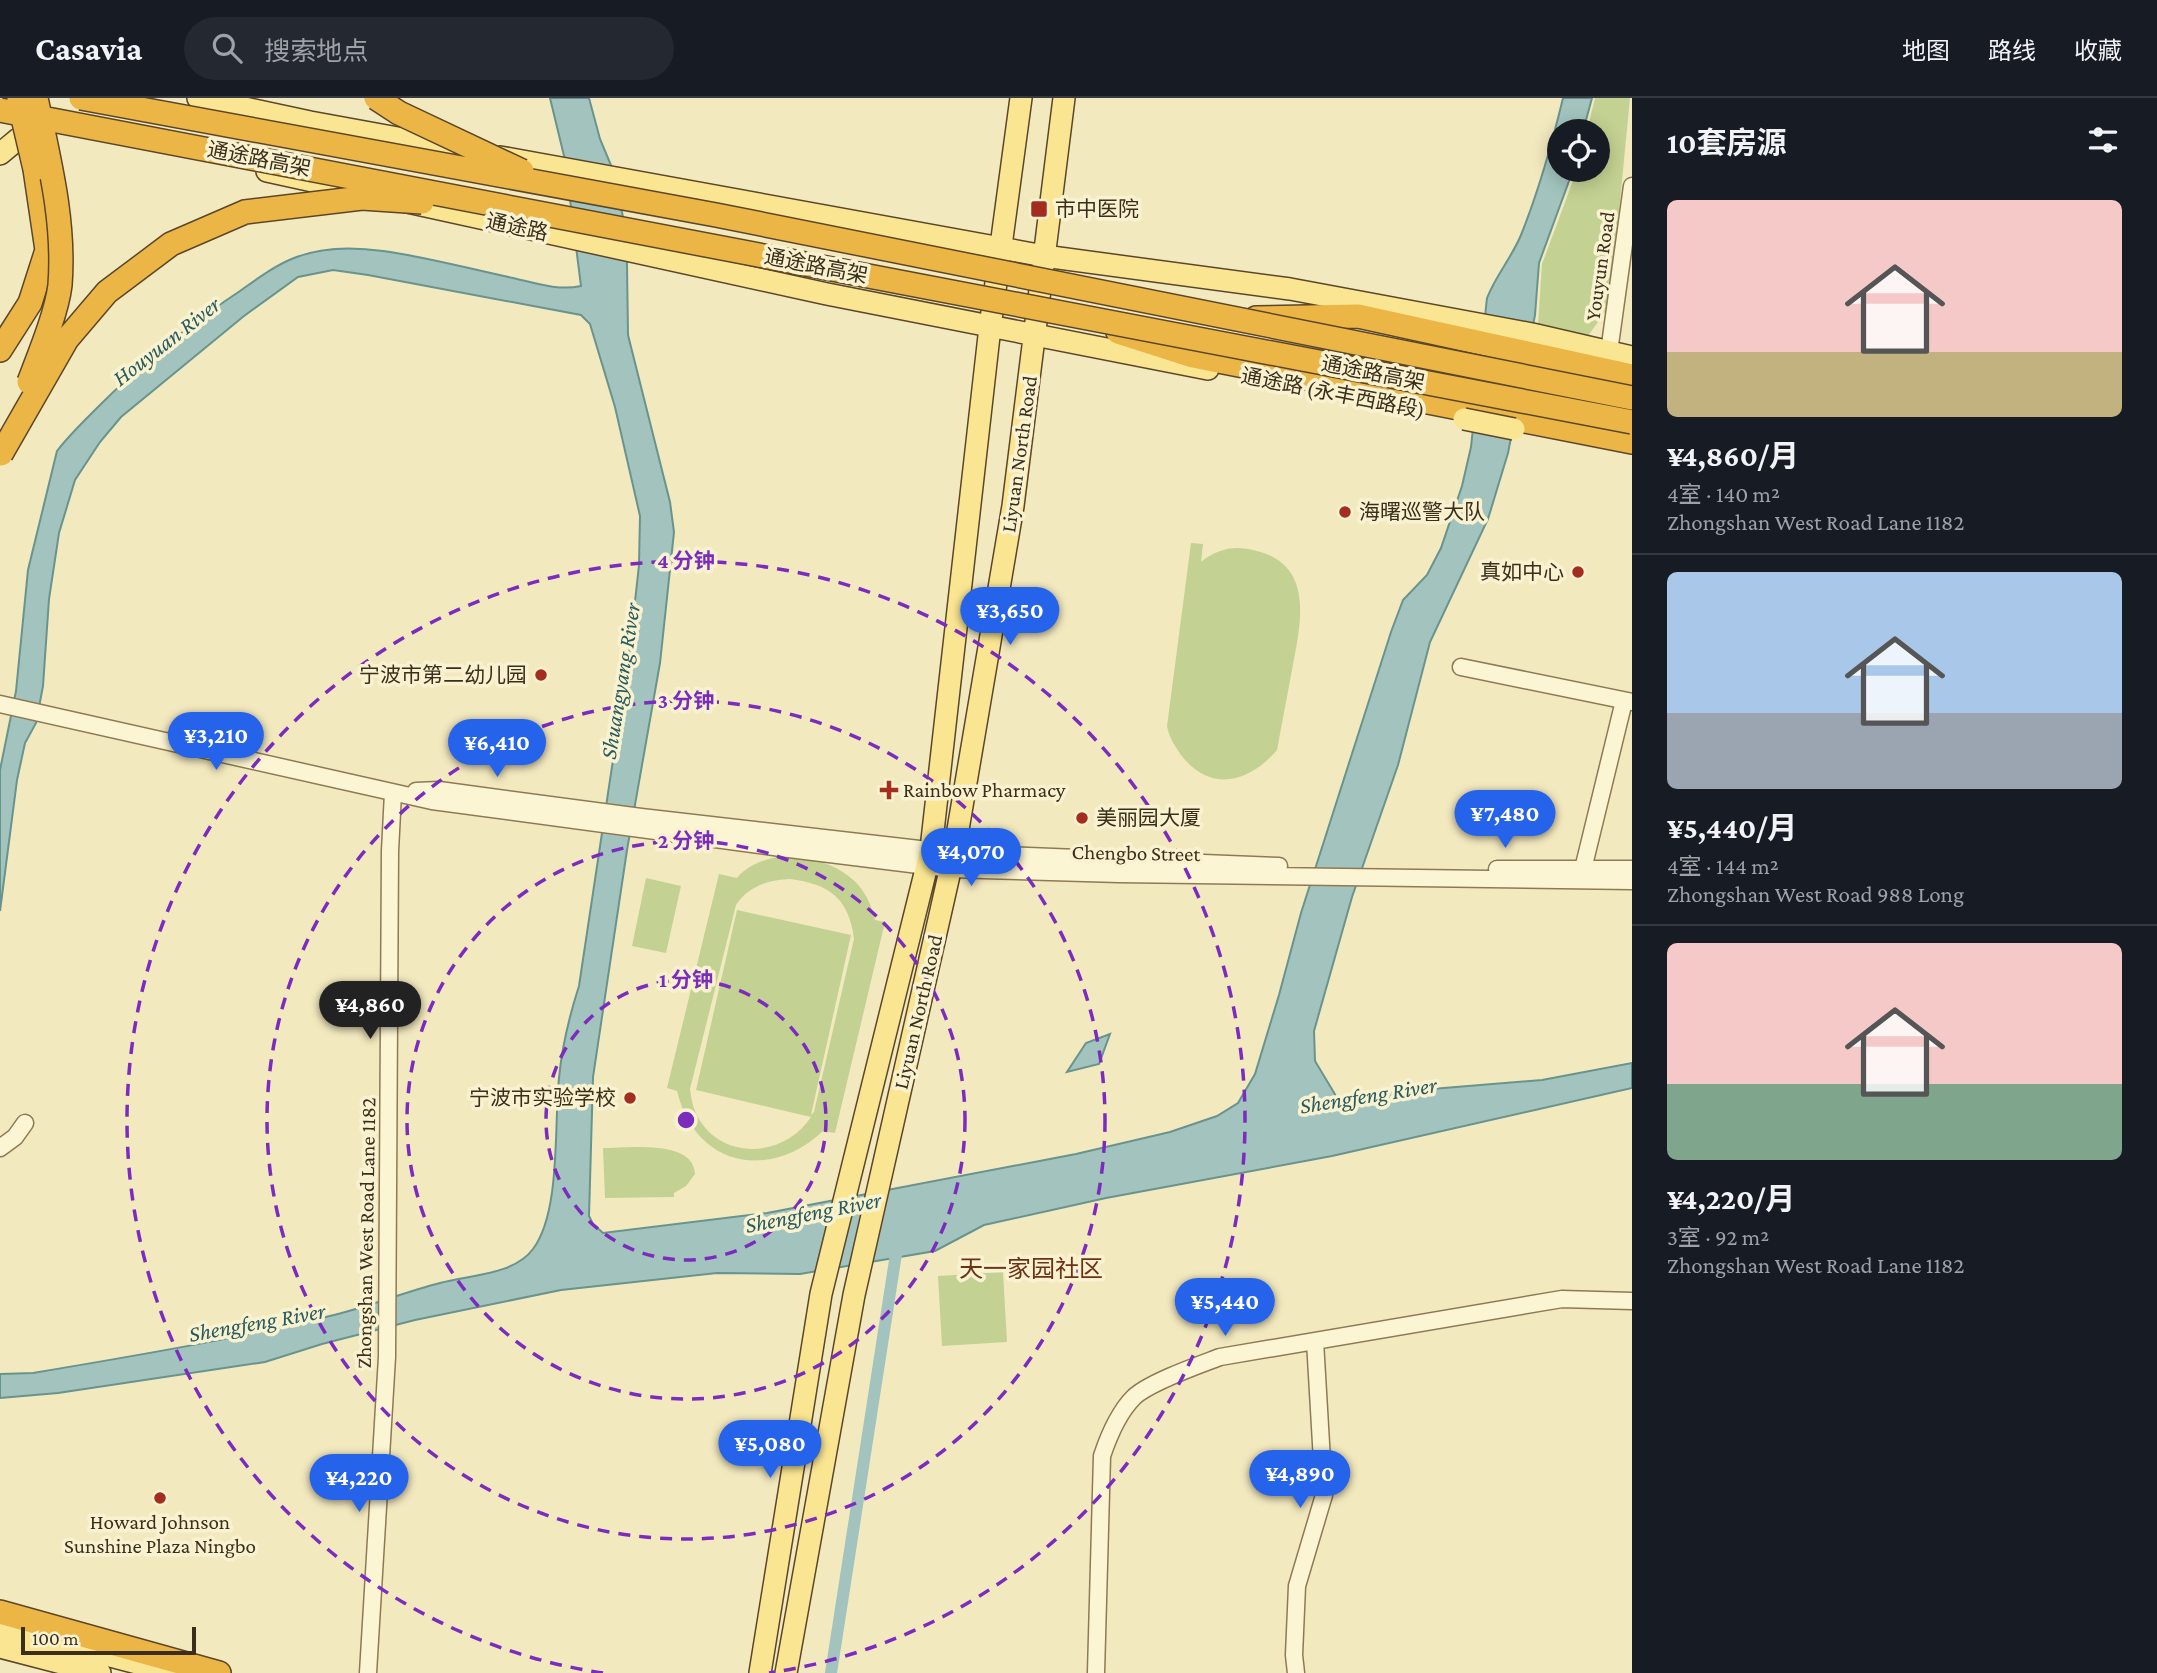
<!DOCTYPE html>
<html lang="zh">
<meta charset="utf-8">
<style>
body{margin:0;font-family:"Crimson Pro","Noto Sans SC",serif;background:#242831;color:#f1f3f6;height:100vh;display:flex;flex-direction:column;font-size:26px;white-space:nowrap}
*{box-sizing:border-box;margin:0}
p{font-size:23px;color:#9ea1a6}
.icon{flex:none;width:38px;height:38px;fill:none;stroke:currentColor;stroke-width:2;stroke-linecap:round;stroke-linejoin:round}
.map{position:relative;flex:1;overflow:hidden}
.details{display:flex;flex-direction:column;background:#171b24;width:525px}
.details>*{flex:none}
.buttons{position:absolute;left:1547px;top:21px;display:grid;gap:14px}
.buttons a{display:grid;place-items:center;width:63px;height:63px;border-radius:50%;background:#171b24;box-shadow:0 4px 18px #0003;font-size:35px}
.scale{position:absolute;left:21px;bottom:18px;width:175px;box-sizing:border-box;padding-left:7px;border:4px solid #3b2f1b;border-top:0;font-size:19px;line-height:24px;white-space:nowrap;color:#3b2f1b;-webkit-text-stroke:5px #f9f2d0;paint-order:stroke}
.price{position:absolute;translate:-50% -60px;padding:0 16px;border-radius:24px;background:#2563eb;color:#fff;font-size:23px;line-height:46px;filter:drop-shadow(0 2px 4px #0008)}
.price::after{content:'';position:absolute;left:50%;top:42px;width:21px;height:16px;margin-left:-10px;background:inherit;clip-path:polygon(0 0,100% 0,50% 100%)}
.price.active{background:#222;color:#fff}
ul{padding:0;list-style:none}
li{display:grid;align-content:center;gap:14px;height:371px;padding:0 35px}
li+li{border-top:2px solid #363941}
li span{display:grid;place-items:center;height:217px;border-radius:10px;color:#555}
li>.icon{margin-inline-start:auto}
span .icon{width:126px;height:126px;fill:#fffc;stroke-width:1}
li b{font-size:30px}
h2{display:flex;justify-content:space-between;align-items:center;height:84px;padding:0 35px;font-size:30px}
header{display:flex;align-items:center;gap:42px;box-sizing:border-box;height:98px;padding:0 35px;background:#171b24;border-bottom:2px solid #363941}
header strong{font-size:33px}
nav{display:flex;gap:38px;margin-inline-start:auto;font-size:24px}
.search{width:490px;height:63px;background:#242831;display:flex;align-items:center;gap:18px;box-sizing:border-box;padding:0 24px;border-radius:38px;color:#9ea1a6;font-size:26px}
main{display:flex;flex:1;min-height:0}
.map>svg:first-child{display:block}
.green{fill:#c3d292;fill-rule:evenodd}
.water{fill:#a3c4be;stroke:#69938d;stroke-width:2}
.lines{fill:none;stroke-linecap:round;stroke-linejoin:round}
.canal{stroke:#a3c4be;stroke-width:12}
.minor-casing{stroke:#8d7a55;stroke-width:19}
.major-casing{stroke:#5b462a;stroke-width:24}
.highway-casing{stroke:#5b462a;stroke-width:26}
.minor{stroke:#fcf5d3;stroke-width:16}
.major{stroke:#fae692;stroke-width:21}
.highway{stroke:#ecb646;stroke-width:23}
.major-bridge-casing{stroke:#5b462a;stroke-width:24;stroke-linecap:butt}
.highway-bridge-casing{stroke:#5b462a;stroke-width:26;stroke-linecap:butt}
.major-bridge{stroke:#fae692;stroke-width:21}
.highway-bridge{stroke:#ecb646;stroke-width:23}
.ring{fill:none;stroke:#7b2cbf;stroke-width:3.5;stroke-dasharray:12 9}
.poi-dot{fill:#a32d1f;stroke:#f9f2d0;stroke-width:2.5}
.labels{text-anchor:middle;stroke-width:7;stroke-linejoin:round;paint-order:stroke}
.street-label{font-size:21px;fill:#3b2f1b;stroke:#f9f2d0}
.poi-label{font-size:21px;fill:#3b2f1b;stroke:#f9f2d0;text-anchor:start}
.water-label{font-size:23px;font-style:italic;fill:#295a5d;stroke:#f9f2d0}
.quarter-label{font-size:24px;fill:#6d3216;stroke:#f9f2d0}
.centre{fill:#7b2cbf;stroke:#f9f2d0;stroke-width:3.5}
.ring-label{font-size:21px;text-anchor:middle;font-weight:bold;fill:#7b2cbf;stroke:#f9f2d0;stroke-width:7;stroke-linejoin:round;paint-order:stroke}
</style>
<header>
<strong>Casavia</strong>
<div class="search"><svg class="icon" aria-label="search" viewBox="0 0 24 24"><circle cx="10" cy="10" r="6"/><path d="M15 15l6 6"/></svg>搜索地点</div>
<nav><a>地图</a><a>路线</a><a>收藏</a></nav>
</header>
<main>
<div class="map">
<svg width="1632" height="1575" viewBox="0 0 1632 1575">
<rect width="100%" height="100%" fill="#f3e9bf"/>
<path class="green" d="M 1595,0 L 1630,0 L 1610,207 L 1588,238 L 1538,226 L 1542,166 L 1577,72 L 1598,72 L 1598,33 L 1587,33 Z
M 1191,445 L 1203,446 L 1201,464 C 1219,450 1235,447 1257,453 C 1316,468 1300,528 1292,572 C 1287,599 1282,625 1277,652 C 1249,685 1210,695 1181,657 C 1174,647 1169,639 1167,628 Z
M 786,757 C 828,762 865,775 875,822 L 885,824 L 835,1035 L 823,1033 C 769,1084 695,1068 677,993 L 667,990 L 719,776 L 737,780 C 749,765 767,761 786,757 ZM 790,781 C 829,786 849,800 854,841 L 814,1014 L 811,1017 L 851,837 L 737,812 L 696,992 L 811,1019 C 783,1062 716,1063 695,1013 C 692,1006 691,998 690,991 L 736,807 C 749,788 768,782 790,781 Z
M 646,780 L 681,788 L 666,855 L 632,848 Z
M 603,1050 C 627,1050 694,1041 695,1076 L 686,1088 L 674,1095 L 674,1099 L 605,1100 Z
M 1003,1174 L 1007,1244 L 942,1248 L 938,1178 Z"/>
<path class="water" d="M 550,0 L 589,0 L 600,41 L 613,72 L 623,119 L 627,166 L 628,237 L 670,404 L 674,434 L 660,565 L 627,752 L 593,979 L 589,1118 L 593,1126 L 603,1135 L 767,1115 L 1076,1056 L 1170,1034 L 1217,1018 L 1238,1005 L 1255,976 L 1279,897 L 1301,815 L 1391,534 L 1403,502 L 1427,477 L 1441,450 L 1462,388 L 1471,349 L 1487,200 C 1496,177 1512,159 1521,137 C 1539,92 1552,46 1563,0 L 1592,0 L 1583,33 L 1559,33 L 1559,72 L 1573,72 L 1539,165 L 1535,217 L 1508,355 L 1488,421 L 1430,544 L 1398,667 L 1352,799 L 1314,933 L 1315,963 L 1339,1003 L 1395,994 L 1542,982 L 1632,965 L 1632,990 L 1332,1058 L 1106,1100 L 984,1127 L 935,1153 L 800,1176 L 717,1175 L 561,1192 L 415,1222 L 322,1246 L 265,1264 L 58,1295 L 0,1300 L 0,1276 L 33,1275 C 134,1258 235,1241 334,1217 C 370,1208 405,1194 440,1185 C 469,1177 514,1177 533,1151 C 561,1114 554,1026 559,980 C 562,948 569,919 579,888 L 630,549 L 639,467 L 640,418 L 615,309 L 590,226 L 581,217 L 368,177 L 333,172 L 298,179 L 244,218 L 121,319 L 100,344 L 75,382 L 59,435 L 49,501 L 43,588 L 36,625 L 25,645 L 17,682 L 0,813 L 0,672 L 16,593 L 28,472 L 57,353 C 70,336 85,322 100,307 C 143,264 190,226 240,193 C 257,181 274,168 294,160 C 321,149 355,149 383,153 C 427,159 470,171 513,180 C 535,185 558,193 581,188 L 565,62 Z
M 1110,936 L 1099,966 L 1067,974 L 1086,945 Z"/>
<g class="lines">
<path class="canal" d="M 831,1575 L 898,1143"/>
<defs>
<path id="minor" d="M 1609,254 L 1632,88
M 1461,569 L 1632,604
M 0,606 L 432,703 L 781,750 L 951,771 L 1119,776 L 1632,783
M 416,693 L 439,692 L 641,719 L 954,755 L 1279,768
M 1497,771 L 1632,771
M 1583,771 L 1624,603
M 0,1050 L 15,1039 L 25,1025
M 368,1575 L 387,1259 L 390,753 L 393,695
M 1096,1575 L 1102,1358 C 1109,1337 1118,1315 1134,1299 C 1150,1284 1199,1267 1220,1259 L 1562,1201 L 1632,1203
M 1296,1575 L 1294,1557 L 1297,1488 L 1324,1397 L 1315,1243"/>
<path id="major" d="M 198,0 L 310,24 L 469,53
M 0,56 L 18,41 L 44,32
M 500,59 L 1044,158 L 1290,191 L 1532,236 L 1632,259
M 267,73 L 372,96
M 403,103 L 827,196 L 1208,271
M 0,1529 L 175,1575
M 0,1549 L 100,1575
M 760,1575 L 821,1196 L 931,751 L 990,229 L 1021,0
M 786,1575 L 854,1197 L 954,755 L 1013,408 L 1064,0"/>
<path id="highway" d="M 1256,220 L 1358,218 L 1632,278
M 1118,234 L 1193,258 L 1632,344
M 0,252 L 30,205 L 47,152 L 35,71
M 0,1514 L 219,1575"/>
</defs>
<use href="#minor" class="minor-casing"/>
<use href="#major" class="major-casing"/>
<use href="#highway" class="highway-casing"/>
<use href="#minor" class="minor"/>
<use href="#major" class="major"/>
<use href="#highway" class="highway"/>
<defs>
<path id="major-bridge" d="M 1464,321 L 1514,331"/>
<path id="highway-bridge" d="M 81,0 L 716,117 L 1632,300
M 376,0 L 399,15 L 522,73
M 19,3 L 35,71
M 0,12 C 544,114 1088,222 1632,324
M 29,284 C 39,258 57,214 60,187 C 65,123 49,62 36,0
M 1,356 L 67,241 L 107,194 L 171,146 L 245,114 L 362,100 L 422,104"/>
</defs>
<use href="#major-bridge" class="major-bridge-casing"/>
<use href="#highway-bridge" class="highway-bridge-casing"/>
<use href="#major-bridge" class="major-bridge"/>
<use href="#highway-bridge" class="highway-bridge"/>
</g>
<g class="ring">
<circle cx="686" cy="1022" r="140"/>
<circle cx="686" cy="1022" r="279"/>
<circle cx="686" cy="1022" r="419"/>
<path d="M603 1575A559 559 0 1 1 769 1575"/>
</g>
<g class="poi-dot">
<rect x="1030" y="102" width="18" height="18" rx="3.5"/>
<circle cx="1345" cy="414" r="7"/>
<circle cx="1578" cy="474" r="7"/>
<circle cx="541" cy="577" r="7"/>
<path d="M885.5 681.5h7v7h7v7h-7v7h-7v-7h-7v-7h7z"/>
<circle cx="1082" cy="720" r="7"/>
<circle cx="630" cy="1000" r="7"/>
<circle cx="160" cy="1400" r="7"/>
</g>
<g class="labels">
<g class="street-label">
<text transform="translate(259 61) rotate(11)" y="7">通途路高架</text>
<text transform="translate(517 129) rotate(12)" y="7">通途路</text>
<text transform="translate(816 168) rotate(11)" y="7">通途路高架</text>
<text transform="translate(1600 168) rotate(-82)" y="7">Youyun Road</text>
<text transform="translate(1373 275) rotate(11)" y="7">通途路高架</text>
<text transform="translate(1333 295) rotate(11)" y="7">通途路 (永丰西路段)</text>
<text transform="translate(1019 356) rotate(-82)" y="7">Liyuan North Road</text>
<text transform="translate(1136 755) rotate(1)" y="7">Chengbo Street</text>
<text transform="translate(918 914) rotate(-77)" y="7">Liyuan North Road</text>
<text transform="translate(366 1135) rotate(-89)" y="7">Zhongshan West Road Lane 1182</text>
</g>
<g class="poi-label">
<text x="1055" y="118">市中医院</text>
<text x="1359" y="421">海曙巡警大队</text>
<text x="1564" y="481" text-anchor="end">真如中心</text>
<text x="527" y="584" text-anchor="end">宁波市第二幼儿园</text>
<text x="903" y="699">Rainbow Pharmacy</text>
<text x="1096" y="727">美丽园大厦</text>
<text x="616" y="1007" text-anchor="end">宁波市实验学校</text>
<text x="160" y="1431" text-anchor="middle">Howard Johnson<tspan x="160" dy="24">Sunshine Plaza Ningbo</tspan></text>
</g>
<g class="water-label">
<text transform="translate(166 243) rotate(-38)" y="8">Houyuan River</text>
<text transform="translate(620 583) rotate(-81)" y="8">Shuangyang River</text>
<text transform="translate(1368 997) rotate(-9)" y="8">Shengfeng River</text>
<text transform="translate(813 1114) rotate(-11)" y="8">Shengfeng River</text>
<text transform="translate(257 1224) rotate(-10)" y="8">Shengfeng River</text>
</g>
<g class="quarter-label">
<text x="1031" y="1179">天一家园社区</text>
</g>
</g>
<circle cx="686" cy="1022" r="10" class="centre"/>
<g class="ring-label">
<text x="686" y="470">4 分钟</text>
<text x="686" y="610">3 分钟</text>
<text x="686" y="750">2 分钟</text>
<text x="686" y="889">1 分钟</text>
</g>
</svg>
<div class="buttons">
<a><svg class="icon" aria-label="locate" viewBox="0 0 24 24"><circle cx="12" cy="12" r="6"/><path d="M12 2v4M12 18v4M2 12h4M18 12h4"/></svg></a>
</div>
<div class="scale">100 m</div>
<b class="price" style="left:1010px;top:549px">¥3,650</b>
<b class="price" style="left:216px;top:674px">¥3,210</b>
<b class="price" style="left:497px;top:681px">¥6,410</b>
<b class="price" style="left:1505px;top:752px">¥7,480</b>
<b class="price" style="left:971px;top:790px">¥4,070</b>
<b class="price active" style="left:370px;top:943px">¥4,860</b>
<b class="price" style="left:1225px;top:1240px">¥5,440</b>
<b class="price" style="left:770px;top:1382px">¥5,080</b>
<b class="price" style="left:1300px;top:1412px">¥4,890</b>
<b class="price" style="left:359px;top:1416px">¥4,220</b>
</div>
<section class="details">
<h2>10套房源<svg class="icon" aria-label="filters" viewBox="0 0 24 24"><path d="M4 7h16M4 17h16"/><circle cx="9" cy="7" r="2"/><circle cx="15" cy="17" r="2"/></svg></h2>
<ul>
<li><span style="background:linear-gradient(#f6c9c9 70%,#c2b280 0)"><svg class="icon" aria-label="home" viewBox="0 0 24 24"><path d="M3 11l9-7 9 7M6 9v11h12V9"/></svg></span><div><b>¥4,860/月</b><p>4室 · 140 m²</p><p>Zhongshan West Road Lane 1182</p></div></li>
<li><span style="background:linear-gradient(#a9c7e8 65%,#9aa5b1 0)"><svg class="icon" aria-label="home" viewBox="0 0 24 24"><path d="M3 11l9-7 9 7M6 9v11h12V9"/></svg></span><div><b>¥5,440/月</b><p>4室 · 144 m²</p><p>Zhongshan West Road 988 Long</p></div></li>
<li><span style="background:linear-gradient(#f6c9c9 65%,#7fa58c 0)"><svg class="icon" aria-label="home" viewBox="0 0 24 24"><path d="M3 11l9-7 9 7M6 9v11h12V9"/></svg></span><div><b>¥4,220/月</b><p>3室 · 92 m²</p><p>Zhongshan West Road Lane 1182</p></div></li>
</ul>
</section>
</main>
